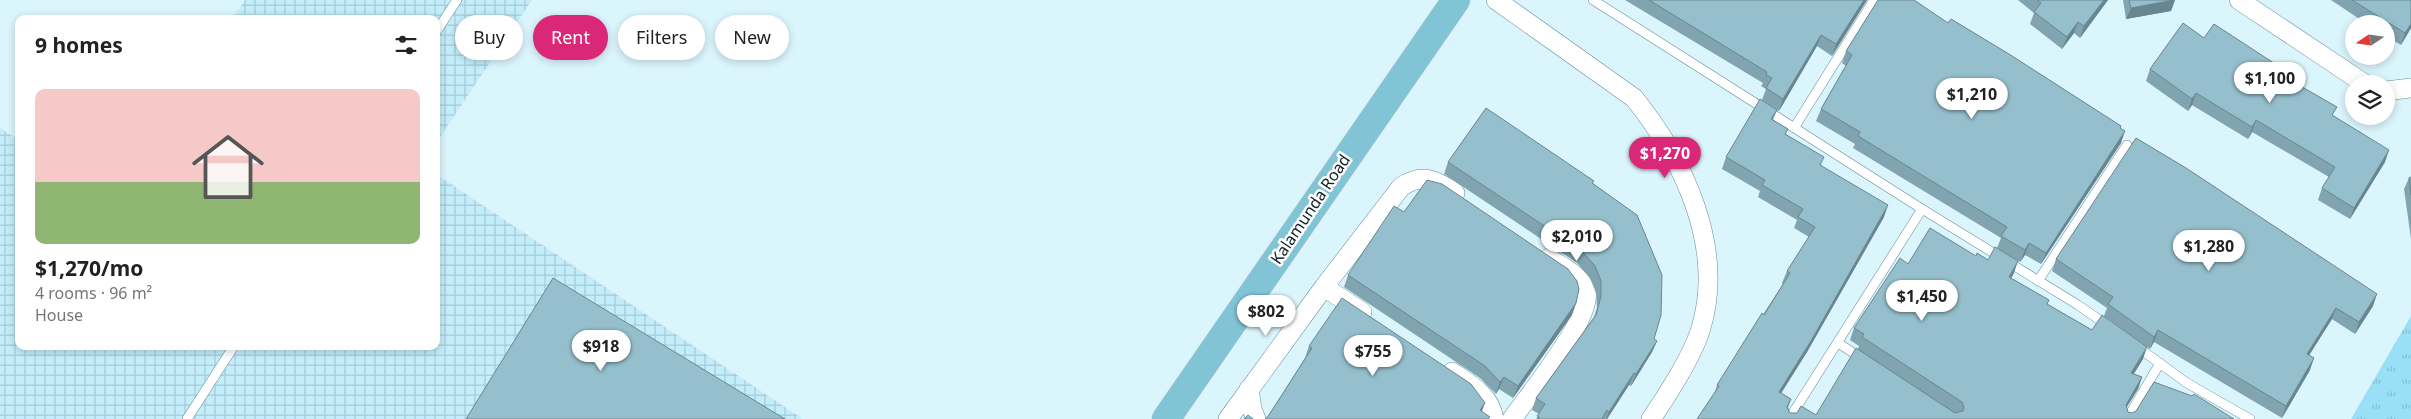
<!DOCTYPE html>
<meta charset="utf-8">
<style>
body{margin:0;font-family:"Noto Sans",sans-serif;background:#f6f6f6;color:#222;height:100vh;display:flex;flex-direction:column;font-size:19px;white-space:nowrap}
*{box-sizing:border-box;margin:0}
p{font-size:16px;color:#767676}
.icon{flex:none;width:28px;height:28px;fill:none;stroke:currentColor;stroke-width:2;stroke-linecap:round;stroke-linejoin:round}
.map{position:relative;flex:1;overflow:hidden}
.details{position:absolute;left:15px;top:15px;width:425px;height:335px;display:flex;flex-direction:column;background:#fff;border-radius:10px;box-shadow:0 2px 8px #0003}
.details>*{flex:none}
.hud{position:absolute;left:455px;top:15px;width:475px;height:45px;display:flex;gap:10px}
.needle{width:32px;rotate:257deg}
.controls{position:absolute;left:2345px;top:15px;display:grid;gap:10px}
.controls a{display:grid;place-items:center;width:50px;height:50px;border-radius:50%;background:#fff;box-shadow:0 2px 8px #0003;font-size:25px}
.price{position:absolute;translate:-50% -42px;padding:0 11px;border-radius:18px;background:#fff;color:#222;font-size:16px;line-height:32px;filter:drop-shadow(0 1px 2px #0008)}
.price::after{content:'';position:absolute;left:50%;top:30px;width:15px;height:11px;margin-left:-8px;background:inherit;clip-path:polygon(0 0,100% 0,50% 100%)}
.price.on{background:#db2777;color:#fff}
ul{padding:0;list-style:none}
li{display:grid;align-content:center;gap:10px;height:265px;padding:0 20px}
li span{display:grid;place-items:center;height:155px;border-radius:10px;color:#555}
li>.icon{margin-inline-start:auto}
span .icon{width:90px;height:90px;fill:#fffc;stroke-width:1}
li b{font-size:21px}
h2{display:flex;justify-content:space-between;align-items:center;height:60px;padding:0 20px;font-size:21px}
.pill{padding:0 18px;border-radius:22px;background:#fff;box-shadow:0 2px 8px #0003;font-size:18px;line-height:45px}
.pill.on{background:#db2777;color:#fff}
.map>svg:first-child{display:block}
.industrial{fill:url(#industrial-grid)}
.grass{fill:url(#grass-tufts)}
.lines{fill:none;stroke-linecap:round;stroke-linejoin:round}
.service-casing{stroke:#638c9a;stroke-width:10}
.minor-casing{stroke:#638c9a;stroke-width:20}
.primary-casing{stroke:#d4d7d8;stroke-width:29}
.service{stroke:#fff;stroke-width:9}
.minor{stroke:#fff;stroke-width:19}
.primary{stroke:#81c4d6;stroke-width:28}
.wall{fill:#80a4b0}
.shaded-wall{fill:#688690}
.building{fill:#95bfcd;stroke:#688690}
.labels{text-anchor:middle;stroke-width:5;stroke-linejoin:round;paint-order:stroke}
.street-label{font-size:16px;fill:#0f1f25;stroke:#fdfdfd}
</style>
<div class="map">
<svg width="2411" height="419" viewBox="0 0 2411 419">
<defs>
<pattern id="industrial-grid" width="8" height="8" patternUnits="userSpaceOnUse" patternTransform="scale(1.25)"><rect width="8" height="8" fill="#c3edfb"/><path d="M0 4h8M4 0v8" fill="none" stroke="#a6cbd7"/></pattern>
<pattern id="grass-tufts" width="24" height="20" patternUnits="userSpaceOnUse" patternTransform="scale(1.25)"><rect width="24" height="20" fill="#99dff6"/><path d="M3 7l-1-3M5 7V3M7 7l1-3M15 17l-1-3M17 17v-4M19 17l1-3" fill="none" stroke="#83bfd3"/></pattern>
</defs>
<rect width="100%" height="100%" fill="#dbf5fd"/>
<path class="industrial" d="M 245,0 L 532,0 L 436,143 L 436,19 L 232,19 Z
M 0,128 L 19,140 L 19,346 L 436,346 L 436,174 L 803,419 L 0,419 Z"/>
<path class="grass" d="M 2411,316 L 2411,419 L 2351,419 Z"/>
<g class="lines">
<defs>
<path id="service" d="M 1593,0 L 1922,209
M 436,32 L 457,0
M 1794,128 L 1874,0
M 2038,281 L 2127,145
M 1838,343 L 1863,359
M 2136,346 L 2187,383 L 2250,419
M 187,419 L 234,346
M 1789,419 L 1922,209 L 2078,305 L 2107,325
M 2127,419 L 2160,363"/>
<path id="minor" d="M 1496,0 L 1634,98 C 1684,160 1725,248 1701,328 C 1693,355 1667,396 1651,419
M 2239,0 L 2365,84
M 2386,91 L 2411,88
M 1324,287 L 1362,312
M 1452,372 C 1471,385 1490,395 1494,419
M 1249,389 L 1252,409 L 1256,419
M 1228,419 L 1324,287 L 1401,187 C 1422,173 1435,179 1455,193
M 1512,419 C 1528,396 1594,316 1586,291 C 1580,275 1562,267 1549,258"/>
<path id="primary" d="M 1166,419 L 1456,0"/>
</defs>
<use href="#service" class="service-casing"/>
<use href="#minor" class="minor-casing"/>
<use href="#primary" class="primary-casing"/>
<use href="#service" class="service"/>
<use href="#minor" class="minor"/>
<use href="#primary" class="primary"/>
</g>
<path class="wall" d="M 1625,0 L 1867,0 L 1832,56 L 1817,46 L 1779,111 L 1762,100 L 1766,89 L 1761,86 L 1763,83 Z
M 2018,0 L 2108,0 L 2080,38 L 2074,33 L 2062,49 L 2030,24 L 2034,13 Z
M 2123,0 L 2175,0 L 2171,11 L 2126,19 Z
M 2331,0 L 2411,0 L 2411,28 L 2401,45 L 2386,36 L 2386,24 L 2367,24 Z
M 1948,23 L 2121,126 L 2121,143 L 2041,264 L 2025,255 L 2020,262 L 1997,248 L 2001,238 L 1853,148 L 1855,144 L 1816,121 L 1821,109 L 1846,66 L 1842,63 L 1846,51 Z
M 2204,38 L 2286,71 L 2284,76 L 2333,116 L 2385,162 L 2350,219 L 2318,200 L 2322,188 L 2329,177 L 2252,132 L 2248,139 L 2192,105 L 2188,111 L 2146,81 L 2150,69 Z
M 1777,110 L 1773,120 L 1786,134 L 1821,165 L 1884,217 L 1807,352 L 1781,393 L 1791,399 L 1788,408 L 1790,413 L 1816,415 L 1858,349 L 1859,346 L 1850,340 L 1854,328 L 1908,264 L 1976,256 L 1988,260 L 2014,273 L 2011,278 L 2049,300 L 2047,304 L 2143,359 L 2134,374 L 2142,377 L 2138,389 L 2126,408 L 2128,412 L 2132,413 L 2234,419 L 1697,419 L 1715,392 L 1717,385 L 1783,284 L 1782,283 L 1787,271 L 1809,237 L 1794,228 L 1797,220 L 1758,197 L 1760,191 L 1722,169 L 1726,157 Z
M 1448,162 L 1593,183 L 1654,339 L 1657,341 L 1652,352 L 1631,386 L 1629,385 L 1607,419 L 1536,419 L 1539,414 L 1532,410 L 1536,398 L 1594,317 L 1597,308 L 1596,293 L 1590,278 L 1577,263 L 1444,174 Z
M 2411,177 L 2411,239 L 2404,189 L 2409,178 Z
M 1404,212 L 1572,315 L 1513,398 L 1499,389 L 1496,394 L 1480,378 L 1344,287 L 1348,275 Z
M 2056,259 L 2373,306 L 2355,334 L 2332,319 L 2309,355 L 2310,370 L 2282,418 L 2154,342 L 2150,349 L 2104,316 L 2107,308 L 2052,271 Z
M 1309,346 L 1482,412 L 1269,415 L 1305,358 Z"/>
<path class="shaded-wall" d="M 1864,0 L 1867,0 L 1832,56 L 1836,44 Z
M 2104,0 L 2108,0 L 2080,38 L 2084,26 Z
M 2175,0 L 2171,11 L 2126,19 L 2131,8 Z
M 2078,22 L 2074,33 L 2062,49 L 2067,37 Z
M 2411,24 L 2411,28 L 2401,45 L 2405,33 Z
M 1821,35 L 1817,46 L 1779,111 L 1783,99 Z
M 2196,93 L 2192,105 L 2188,111 L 2192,99 Z
M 2256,120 L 2252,132 L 2248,139 L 2252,127 Z
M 2125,131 L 2121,143 L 2041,264 L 2046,253 Z
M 2389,150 L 2385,162 L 2350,219 L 2354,208 Z
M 1888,205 L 1884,217 L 1807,352 L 1775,403 L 1779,392 Z
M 2029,243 L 2025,255 L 2020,262 L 2025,250 Z
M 2018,261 L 2014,273 L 2005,289 L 2009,277 Z
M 2377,294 L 2373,306 L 2355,334 L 2359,322 Z
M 1576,303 L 1572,315 L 1513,398 L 1518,386 Z
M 2336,308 L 2332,319 L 2303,365 L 2307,354 Z
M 2158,330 L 2154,342 L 2150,349 L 2154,337 Z
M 1657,341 L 1652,352 L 1631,386 L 1636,374 Z
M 2147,347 L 2143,359 L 2127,384 L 2131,373 Z
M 2314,358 L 2310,370 L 2282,418 L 2286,406 Z
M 1634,373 L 1629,385 L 1607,419 L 1606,419 L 1609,412 Z
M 1504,377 L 1499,389 L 1496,394 L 1500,382 Z
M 2142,377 L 2138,389 L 2121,416 L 2126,405 Z
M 1485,403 L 1481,414 L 1480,410 Z"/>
<path class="building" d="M 1649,0 L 1864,0 L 1836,44 L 1821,35 L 1783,99 L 1766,88 L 1772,78 L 1766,75 L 1767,72 Z
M 1878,0 L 1914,0 L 1948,23 L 1951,19 L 2009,54 L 2121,126 L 2120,128 L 2125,131 L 2046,253 L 2029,243 L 2025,250 L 2001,236 L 2007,227 L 1858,136 L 1860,132 L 1821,109 L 1852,55 L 1846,51 Z
M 2037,0 L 2104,0 L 2084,26 L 2078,22 L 2067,37 L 2034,12 L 2041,3 Z
M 2129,0 L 2174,0 L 2131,8 Z
M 2352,0 L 2411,0 L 2411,24 L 2405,33 Z
M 2183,23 L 2204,38 L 2214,24 L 2286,71 L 2283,76 L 2337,107 L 2332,115 L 2389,150 L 2354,208 L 2322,188 L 2335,167 L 2256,120 L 2252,127 L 2196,93 L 2192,99 L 2150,69 Z
M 1760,99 L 1777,110 L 1771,119 L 1788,129 L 1785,134 L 1824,157 L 1820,165 L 1888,205 L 1811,341 L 1779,392 L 1791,399 L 1787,407 L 1790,413 L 1797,413 L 1801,406 L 1816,415 L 1856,348 L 1955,413 L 1963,411 L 1964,407 L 1962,402 L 1862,337 L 1864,334 L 1854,328 L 1900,258 L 1908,264 L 1930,228 L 1976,256 L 1977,253 L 1988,260 L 1995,247 L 2018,261 L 2009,277 L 2049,300 L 2047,304 L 2092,330 L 2102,315 L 2147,347 L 2131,373 L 2142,377 L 2126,405 L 2128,412 L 2132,413 L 2136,411 L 2154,382 L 2192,396 L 2194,394 L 2234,419 L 1697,419 L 1719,386 L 1717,385 L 1762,313 L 1764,315 L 1790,273 L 1787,271 L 1815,227 L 1798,217 L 1803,209 L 1762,185 L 1765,180 L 1726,157 Z
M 1486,108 L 1594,181 L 1592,183 L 1637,215 L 1662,275 L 1661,315 L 1654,339 L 1657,341 L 1636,374 L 1634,373 L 1609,412 L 1607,410 L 1602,419 L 1539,419 L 1539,417 L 1537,416 L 1545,404 L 1536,398 L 1596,315 L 1601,296 L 1601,281 L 1595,266 L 1582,251 L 1448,162 Z
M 2136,138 L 2186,168 L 2377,294 L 2359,322 L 2336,308 L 2307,354 L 2314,358 L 2286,406 L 2158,330 L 2154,337 L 2108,304 L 2113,297 L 2056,259 Z
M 2411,177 L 2411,195 L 2409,178 Z
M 1427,180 L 1442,184 L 1568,269 L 1577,281 L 1579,289 L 1576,303 L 1518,386 L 1504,377 L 1500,382 L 1485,366 L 1348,275 L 1394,206 L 1404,212 Z
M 553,278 L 785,419 L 466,419 Z
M 1342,298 L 1471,384 L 1485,403 L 1480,410 L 1490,417 L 1488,419 L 1265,419 L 1269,415 L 1312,348 L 1309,346 Z
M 1248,415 L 1253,419 L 1244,419 Z"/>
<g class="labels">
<g class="street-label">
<text transform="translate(1310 209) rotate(-56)" y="6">Kalamunda Road</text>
</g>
</g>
</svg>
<div class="controls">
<a><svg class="needle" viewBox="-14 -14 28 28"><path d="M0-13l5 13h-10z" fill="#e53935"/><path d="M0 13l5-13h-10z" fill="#767676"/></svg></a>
<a><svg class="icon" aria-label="layers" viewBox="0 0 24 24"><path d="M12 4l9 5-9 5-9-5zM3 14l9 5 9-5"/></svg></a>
</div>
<b class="price" style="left:2270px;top:104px">$1,100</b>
<b class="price" style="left:1972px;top:120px">$1,210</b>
<b class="price on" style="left:1665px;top:179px">$1,270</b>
<b class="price" style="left:1577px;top:262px">$2,010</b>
<b class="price" style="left:2209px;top:272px">$1,280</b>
<b class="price" style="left:1922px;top:322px">$1,450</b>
<b class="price" style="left:1266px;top:337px">$802</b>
<b class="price" style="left:601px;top:372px">$918</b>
<b class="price" style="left:1373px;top:377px">$755</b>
<div class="hud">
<a class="pill">Buy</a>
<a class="pill on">Rent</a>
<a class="pill">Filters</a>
<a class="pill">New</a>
</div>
<section class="details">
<h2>9 homes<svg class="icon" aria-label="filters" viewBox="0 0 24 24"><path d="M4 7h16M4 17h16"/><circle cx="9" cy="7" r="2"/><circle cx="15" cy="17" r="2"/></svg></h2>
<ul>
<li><span style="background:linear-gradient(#f6c9c9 60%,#8fb573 0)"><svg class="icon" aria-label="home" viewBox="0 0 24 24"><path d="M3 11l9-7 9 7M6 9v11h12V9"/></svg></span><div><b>$1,270/mo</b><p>4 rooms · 96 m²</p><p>House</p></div></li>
</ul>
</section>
</div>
